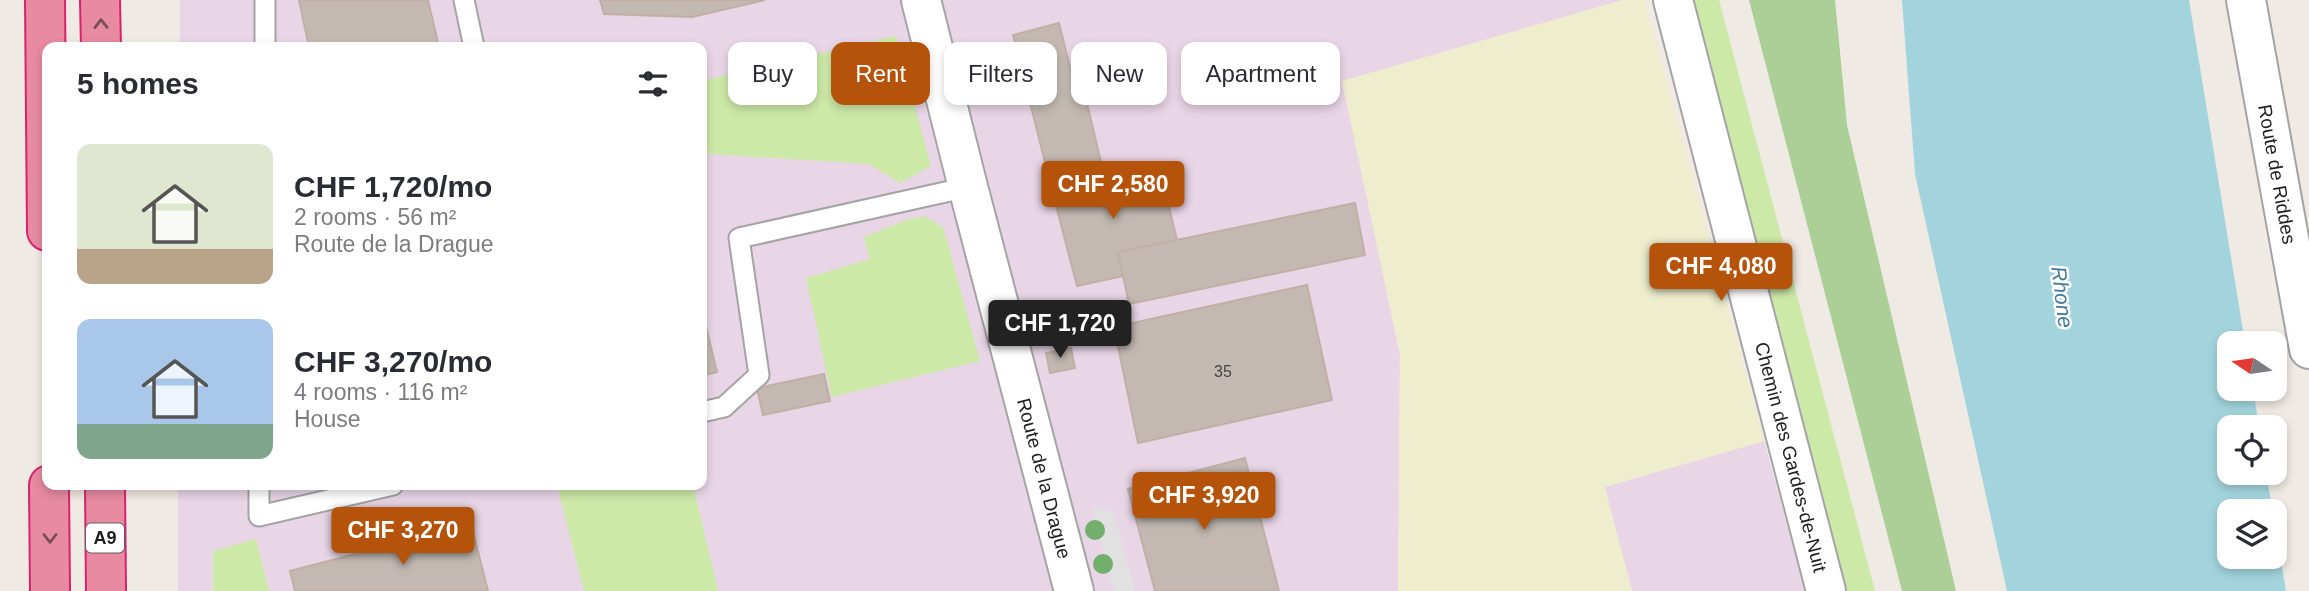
<!DOCTYPE html>
<meta charset="utf-8">
<style>
body{margin:0;font-family:Helvetica,sans-serif;background:#f2f2f3;color:#2b2b33;height:100vh;display:flex;flex-direction:column;font-size:26px;white-space:nowrap}
*{box-sizing:border-box;margin:0}
p{font-size:23px;color:#7c7c81}
.icon{flex:none;width:38px;height:38px;fill:none;stroke:currentColor;stroke-width:2;stroke-linecap:round;stroke-linejoin:round}
.map{position:relative;flex:1;overflow:hidden}
.drawer{position:absolute;left:42px;top:42px;width:665px;height:448px;display:flex;flex-direction:column;background:#fff;border-radius:14px;box-shadow:0 4px 10px #0003}
.drawer>*{flex:none}
.top-card{position:absolute;left:728px;top:42px;width:665px;height:63px;display:flex;gap:14px}
.needle{width:46px;rotate:283deg}
.buttons{position:absolute;left:2217px;top:331px;display:grid;gap:14px}
.buttons a{display:grid;place-items:center;width:70px;height:70px;border-radius:14px;background:#fff;box-shadow:0 4px 10px #0003;font-size:35px}
.price{position:absolute;translate:-50% -60px;padding:0 16px;border-radius:7px;background:#b45309;color:#fff;font-size:23px;line-height:46px;filter:drop-shadow(0 2px 4px #0008)}
.price::after{content:'';position:absolute;left:50%;top:42px;width:21px;height:16px;margin-left:-10px;background:inherit;clip-path:polygon(0 0,100% 0,50% 100%)}
.price.current{background:#222;color:#fff}
ul{padding:0;list-style:none}
li{display:flex;align-items:center;gap:21px;height:175px;padding:0 35px}
li span{display:grid;place-items:center;flex:none;width:196px;height:140px;border-radius:14px;color:#555}
li>.icon{margin-inline-start:auto}
span .icon{width:84px;height:84px;fill:#fffc;stroke-width:1}
li b{font-size:30px}
h2{display:flex;justify-content:space-between;align-items:center;height:84px;padding:0 35px;font-size:30px}
.pill{padding:0 24px;border-radius:14px;background:#fff;box-shadow:0 4px 10px #0003;font-size:24px;line-height:63px}
.pill.current{background:#b45309;color:#fff}
.map>svg:first-child{display:block}
.industrial{fill:#e8d5e6}
.farmland{fill:#eeeece}
.grass{fill:#cde9a8}
.forest{fill:#acce97}
.parking{fill:#e1e1e1}
.water{fill:#a3d4dd}
.building{fill:#c3b9b2;stroke:#c0afa5;stroke-width:2}
.lines{fill:none;stroke-linecap:round;stroke-linejoin:round}
.service-casing{stroke:#a4a4a4;stroke-width:23}
.minor-casing{stroke:#a4a4a4;stroke-width:42}
.tertiary-casing{stroke:#a4a4a4;stroke-width:42}
.motorway-casing{stroke:#da236f;stroke-width:42}
.service{stroke:#fff;stroke-width:19}
.minor{stroke:#fff;stroke-width:38}
.tertiary{stroke:#fff;stroke-width:38}
.motorway{stroke:#e78aa2;stroke-width:38}
.tree{fill:#72ae6c}
.oneway{stroke:#784e59}
.labels{text-anchor:middle;stroke-width:5;stroke-linejoin:round;paint-order:stroke}
.number-label{font-size:16px;fill:#464442}
.shield{fill:#fff;stroke:#616161;stroke-width:2}
.shield-label{font-size:18px;font-weight:bold;fill:#1d1d1d}
.street-label{font-size:19px;fill:#1d1d1d;stroke:#fff}
.water-label{font-size:21px;font-style:italic;fill:#43789d;stroke:#fff}
</style>
<div class="map">
<svg width="2309" height="591" viewBox="0 0 2309 591">
<rect width="100%" height="100%" fill="#efeae3"/>
<path class="industrial" d="M 180,0 L 1623,0 L 1343,81 L 1400,355 L 1398,591 L 178,591 L 178,485 L 702,485 L 702,47 L 180,47 Z
M 1764,441 L 1805,591 L 1632,591 L 1604,487 Z"/>
<path class="farmland" d="M 1623,0 L 1644,0 L 1764,441 L 1605,487 L 1632,591 L 1398,591 L 1400,355 L 1342,81 Z"/>
<path class="grass" d="M 1685,0 L 1719,0 L 1875,591 L 1832,591 Z
M 896,36 L 931,166 L 900,183 L 869,164 L 708,154 L 702,145 L 702,81 Z
M 924,216 L 943,227 L 980,361 L 832,397 L 806,278 L 870,259 L 864,237 L 909,219 Z
M 557,485 L 693,485 L 718,591 L 584,591 Z
M 256,539 L 269,591 L 213,591 L 213,551 Z"/>
<path class="forest" d="M 1749,0 L 1835,0 L 1847,125 L 1956,591 L 1902,591 Z"/>
<path class="parking" d="M 1092,507 L 1114,512 L 1135,591 L 1114,591 Z"/>
<path class="water" d="M 1902,0 L 2189,0 L 2245,343 L 2230,343 L 2230,388 L 2253,389 L 2259,427 L 2230,427 L 2230,472 L 2266,473 L 2273,511 L 2230,511 L 2230,556 L 2275,556 L 2275,525 L 2286,591 L 2007,591 L 1915,174 Z"/>
<path class="building" d="M 299,0 L 428,0 L 439,47 L 309,47 Z
M 600,0 L 765,0 L 692,17 L 604,14 Z
M 1059,23 L 1073,80 L 1081,78 L 1101,162 L 1096,167 L 1098,179 L 1052,190 L 1013,35 Z
M 1159,165 L 1177,240 L 1118,252 L 1123,276 L 1077,286 L 1052,190 Z
M 1355,203 L 1365,255 L 1129,304 L 1118,252 Z
M 1307,285 L 1332,400 L 1138,443 L 1114,327 Z
M 702,310 L 717,372 L 702,376 Z
M 1071,348 L 1075,368 L 1050,373 L 1046,353 Z
M 824,374 L 830,401 L 763,415 L 757,388 Z
M 1245,458 L 1279,591 L 1155,591 L 1128,489 Z
M 471,524 L 488,591 L 295,591 L 290,571 Z"/>
<g class="lines">
<defs>
<path id="service" d="M 464,0 L 474,47
M 265,47 L 265,0
M 702,412 L 724,407 L 759,375 L 739,238 L 968,187
M 259,485 L 259,516 L 393,485"/>
<g id="minor">
<path id="s1" d="M 1673,0 L 1826,591"/>
</g>
<g id="tertiary">
<path id="s2" d="M 921,0 L 968,187 L 1074,591"/>
<path id="s3" d="M 2246,0 L 2309,349"/>
</g>
<path id="motorway" d="M 45,0 L 47,231
M 100,0 L 101,47
M 49,485 L 50,591
M 105,485 L 106,591"/>
</defs>
<use href="#service" class="service-casing"/>
<use href="#minor" class="minor-casing"/>
<use href="#tertiary" class="tertiary-casing"/>
<use href="#motorway" class="motorway-casing"/>
<use href="#service" class="service"/>
<use href="#minor" class="minor"/>
<use href="#tertiary" class="tertiary"/>
<use href="#motorway" class="motorway"/>
</g>
<g class="tree">
<circle cx="1095" cy="530" r="10"/>
<circle cx="1103" cy="564" r="10"/>
</g>
<defs><path id="oneway-chevron" d="M-2-3.5L2.5 0L-2 3.5" fill="none" stroke-width="1.6" stroke-linecap="round" stroke-linejoin="round" transform="scale(1.75)"/></defs>
<g class="oneway">
<use href="#oneway-chevron" transform="translate(101 24) rotate(-91)"/>
<use href="#oneway-chevron" transform="translate(50 538) rotate(90)"/>
</g>
<g class="labels">
<g class="number-label">
<text x="1223" y="377">35</text>
</g>
<rect class="shield" x="86" y="523.5" width="38" height="29" rx="5"/>
<g class="shield-label">
<text x="105" y="544">A9</text>
</g>
<g class="street-label">
<text dy="7" stroke="none"><textPath href="#s3" startOffset="177">Route de Riddes</textPath></text>
<text dy="7" stroke="none"><textPath href="#s1" startOffset="472">Chemin des Gardes-de-Nuit</textPath></text>
<text dy="7" stroke="none"><textPath href="#s2" startOffset="494">Route de la Drague</textPath></text>
</g>
<g class="water-label">
<text transform="translate(2062 297) rotate(83)" y="7">Rhone</text>
</g>
</g>
</svg>
<div class="buttons">
<a><svg class="needle" viewBox="-14 -14 28 28"><path d="M0-13l5 13h-10z" fill="#e53935"/><path d="M0 13l5-13h-10z" fill="#7c7c81"/></svg></a>
<a><svg class="icon" aria-label="locate" viewBox="0 0 24 24"><circle cx="12" cy="12" r="6"/><path d="M12 2v4M12 18v4M2 12h4M18 12h4"/></svg></a>
<a><svg class="icon" aria-label="layers" viewBox="0 0 24 24"><path d="M12 4l9 5-9 5-9-5zM3 14l9 5 9-5"/></svg></a>
</div>
<b class="price" style="left:1113px;top:221px">CHF 2,580</b>
<b class="price" style="left:1721px;top:303px">CHF 4,080</b>
<b class="price current" style="left:1060px;top:360px">CHF 1,720</b>
<b class="price" style="left:1204px;top:532px">CHF 3,920</b>
<b class="price" style="left:403px;top:567px">CHF 3,270</b>
<div class="top-card">
<a class="pill">Buy</a>
<a class="pill current">Rent</a>
<a class="pill">Filters</a>
<a class="pill">New</a>
<a class="pill">Apartment</a>
</div>
<section class="drawer">
<h2>5 homes<svg class="icon" aria-label="filters" viewBox="0 0 24 24"><path d="M4 7h16M4 17h16"/><circle cx="9" cy="7" r="2"/><circle cx="15" cy="17" r="2"/></svg></h2>
<ul>
<li><span style="background:linear-gradient(#dfe7d0 75%,#b9a48a 0)"><svg class="icon" aria-label="home" viewBox="0 0 24 24"><path d="M3 11l9-7 9 7M6 9v11h12V9"/></svg></span><div><b>CHF 1,720/mo</b><p>2 rooms · 56 m²</p><p>Route de la Drague</p></div></li>
<li><span style="background:linear-gradient(#a9c7e8 75%,#7fa58c 0)"><svg class="icon" aria-label="home" viewBox="0 0 24 24"><path d="M3 11l9-7 9 7M6 9v11h12V9"/></svg></span><div><b>CHF 3,270/mo</b><p>4 rooms · 116 m²</p><p>House</p></div></li>
</ul>
</section>
</div>
